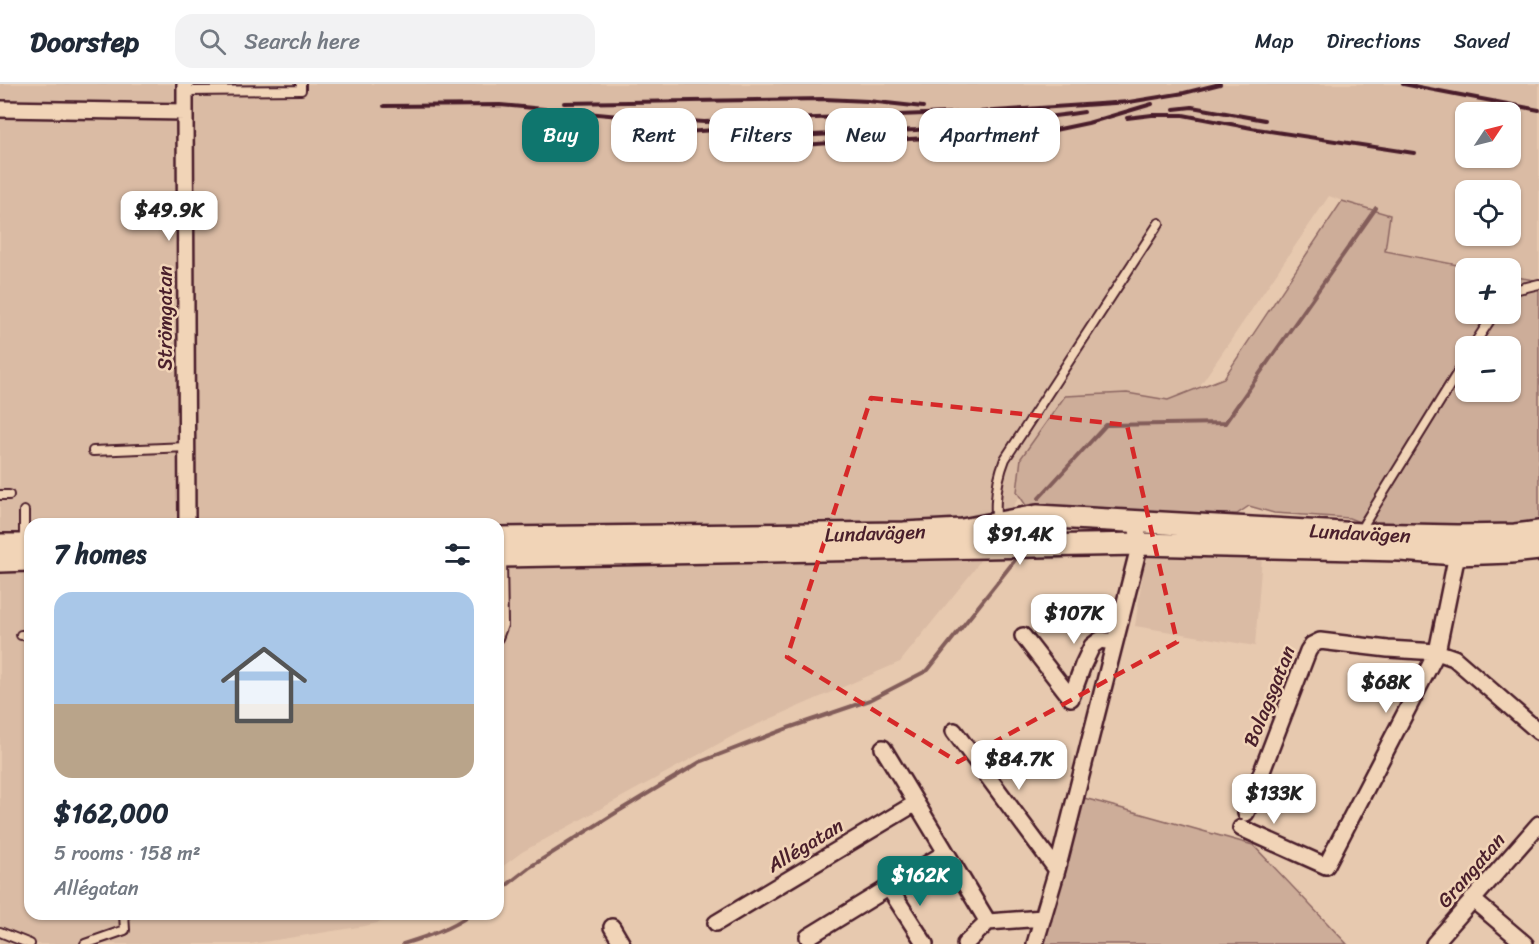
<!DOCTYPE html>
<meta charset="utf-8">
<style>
body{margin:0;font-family:Sriracha,sans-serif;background:#f2f2f3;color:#1f2937;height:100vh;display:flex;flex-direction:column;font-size:22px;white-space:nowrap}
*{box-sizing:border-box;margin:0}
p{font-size:20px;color:#747a83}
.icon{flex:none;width:33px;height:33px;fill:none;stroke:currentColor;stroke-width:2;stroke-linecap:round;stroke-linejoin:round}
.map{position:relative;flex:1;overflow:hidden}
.panel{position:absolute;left:24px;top:434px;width:480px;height:402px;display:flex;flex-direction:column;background:#fff;border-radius:18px;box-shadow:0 2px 4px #0004}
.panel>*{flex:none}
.guide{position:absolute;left:522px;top:24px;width:570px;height:54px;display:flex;gap:12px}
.needle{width:39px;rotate:55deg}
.controls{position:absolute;left:1455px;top:18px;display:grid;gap:12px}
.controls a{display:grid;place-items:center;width:66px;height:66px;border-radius:12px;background:#fff;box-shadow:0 2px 4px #0004;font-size:30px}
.price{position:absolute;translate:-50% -51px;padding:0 14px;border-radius:12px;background:#fff;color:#222;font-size:20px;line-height:39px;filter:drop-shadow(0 2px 3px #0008)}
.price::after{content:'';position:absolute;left:50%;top:36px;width:18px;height:14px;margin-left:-9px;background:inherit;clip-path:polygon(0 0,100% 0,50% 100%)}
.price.current{background:#0f766e;color:#fff}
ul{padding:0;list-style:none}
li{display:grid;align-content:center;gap:12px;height:318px;padding:0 30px}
li span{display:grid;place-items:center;height:186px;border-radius:18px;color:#555}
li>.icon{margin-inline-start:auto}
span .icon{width:108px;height:108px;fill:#fffc;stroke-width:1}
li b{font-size:26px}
h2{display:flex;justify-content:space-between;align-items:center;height:72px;padding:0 30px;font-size:26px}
.pill{padding:0 21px;border-radius:18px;background:#fff;box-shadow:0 2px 4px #0004;font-size:21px;line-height:54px}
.pill.current{background:#0f766e;color:#fff}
header{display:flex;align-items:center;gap:36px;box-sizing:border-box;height:84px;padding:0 30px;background:#fff;border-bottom:2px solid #e0e1e3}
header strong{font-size:28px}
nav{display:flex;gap:33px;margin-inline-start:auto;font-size:21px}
.search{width:420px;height:54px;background:#f2f2f3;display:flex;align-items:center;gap:15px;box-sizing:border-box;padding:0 21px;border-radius:18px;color:#747a83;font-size:22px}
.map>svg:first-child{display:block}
.built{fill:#dabba4;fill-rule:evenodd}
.green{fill:#cdad99;stroke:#8c6662;stroke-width:1.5;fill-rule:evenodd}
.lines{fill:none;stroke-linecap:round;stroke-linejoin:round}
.stream{stroke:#835d5a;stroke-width:4}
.service-casing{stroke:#4a1f2b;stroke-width:12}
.minor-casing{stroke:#4a1f2b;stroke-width:20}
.secondary-casing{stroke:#4a1f2b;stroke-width:26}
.service{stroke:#f1d4b7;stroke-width:8}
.minor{stroke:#f1d4b7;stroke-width:15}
.secondary{stroke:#f1d4b7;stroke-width:21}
.rail{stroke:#4a1f2b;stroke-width:4}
.marked{fill:none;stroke:#d62828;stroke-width:4.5;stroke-dasharray:12 8;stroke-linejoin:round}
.labels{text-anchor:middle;stroke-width:5;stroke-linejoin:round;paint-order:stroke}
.street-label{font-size:20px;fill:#4a1f2b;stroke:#f1d4b7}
</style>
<header>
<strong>Doorstep</strong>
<div class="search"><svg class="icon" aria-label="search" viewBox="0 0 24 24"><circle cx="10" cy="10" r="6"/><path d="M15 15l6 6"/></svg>Search here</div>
<nav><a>Map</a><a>Directions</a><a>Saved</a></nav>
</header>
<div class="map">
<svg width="1539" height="860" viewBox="0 0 1539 860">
<rect width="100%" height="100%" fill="#e7c9af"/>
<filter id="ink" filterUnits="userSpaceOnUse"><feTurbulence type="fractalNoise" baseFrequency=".0167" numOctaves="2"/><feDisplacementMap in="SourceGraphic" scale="12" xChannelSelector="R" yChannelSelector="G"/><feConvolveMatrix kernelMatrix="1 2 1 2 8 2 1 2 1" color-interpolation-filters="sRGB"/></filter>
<g filter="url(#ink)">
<path class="built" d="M 0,0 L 1539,0 L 1539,198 L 1511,193 L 1510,184 L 1466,184 L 1381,172 L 1385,133 L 1329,112 L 1186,322 L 1053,358 L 974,486 L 900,578 L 740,648 L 522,768 L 498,786 L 498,440 L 30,440 L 30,830 L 413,830 L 365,842 L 250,860 L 0,860 ZM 1466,28 L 1510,28 L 1510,74 L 1466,74 ZM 1466,106 L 1510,106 L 1510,152 L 1466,152 Z
M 1262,472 L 1255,562 L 1135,542 L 1145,474 Z"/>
<path class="green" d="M 1342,117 L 1390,131 L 1385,167 L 1473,184 L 1466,184 L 1466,230 L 1510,230 L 1511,192 L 1539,197 L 1539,443 L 1380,446 L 1349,434 L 1274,429 L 1249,422 L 1237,430 L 1167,429 L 1027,423 L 1017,408 L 1021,374 L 1065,312 L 1127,309 L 1168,316 L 1224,294 ZM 1466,262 L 1510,262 L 1510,308 L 1466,308 Z
M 1084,714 L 1253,761 L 1347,860 L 1041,860 Z"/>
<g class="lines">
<path class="stream" d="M 1039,414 L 1106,341 L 1225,339 L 1376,124
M 498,808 L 530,783 L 617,728 L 700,678 L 788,644 L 870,616 L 928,586 L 1015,476
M 403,860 C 428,852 450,845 471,830"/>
<defs>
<path id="service" d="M 185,7 L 301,6 L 301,0
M 1510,207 L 1539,200
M 1473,262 L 1494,230
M 93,367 L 187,363
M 0,411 L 9,411
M 24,427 L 24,459
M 1361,449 L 1364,440 L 1466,275
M 998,461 C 995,430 993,405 1005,375 L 1159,139
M 21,551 L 30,551
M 498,554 L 503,541 L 502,474
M 0,848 L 30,860
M 85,860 L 125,846 L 124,830"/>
<path id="minor" d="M 185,0 L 185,28
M 0,25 L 185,28 L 187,440
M 1023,552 L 1071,614
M 1071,614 L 1083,581 L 1092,562 L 1100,556 L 1114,558
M 954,647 L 1057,786
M 883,664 L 988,838 L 1043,834
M 1246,729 L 1308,567 L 1312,561 L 1320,557 L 1388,565 L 1437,568 L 1454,574 L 1539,648
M 1241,744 L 1326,782 L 1437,568 L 1455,480 L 1457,461
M 889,804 L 925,860
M 1472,815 L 1525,860
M 716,839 L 916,719
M 612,843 L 622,860
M 808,853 L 945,769
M 965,860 L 988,838
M 1035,860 L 1057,786 L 1137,471 L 1139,460 L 1136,437
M 1434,860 L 1539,740"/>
<path id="secondary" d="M 498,454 L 904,449 L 962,446 L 1037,432 L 1361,450 L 1457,452 L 1515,451 L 1539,448
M 0,461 L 30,461
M 498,472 L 1139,460 L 1400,466 L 1456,470 L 1511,468 L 1539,465
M 0,477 L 30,476"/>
</defs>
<use href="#service" class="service-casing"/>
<use href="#minor" class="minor-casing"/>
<use href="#secondary" class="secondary-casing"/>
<use href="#service" class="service"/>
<use href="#minor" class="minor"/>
<use href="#secondary" class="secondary"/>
<path class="rail" d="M 1403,0 L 1539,26
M 564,19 L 824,15 L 868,17 L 923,23
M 384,22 L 500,21 L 630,33 L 704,38 L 979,28 L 1129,18 L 1184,9 L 1220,0
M 1174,25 L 1192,23 L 1265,36
M 1127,34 L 1152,31 L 1183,31 L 1257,45 L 1414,69
M 958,37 C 1000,36 1042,35 1084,28
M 685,48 L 715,46
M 732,55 L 916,46 L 966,40
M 838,59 L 1050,47 L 1088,39 L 1152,20
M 746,67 L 776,63 L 844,58"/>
</g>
</g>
<path class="marked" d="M 871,314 L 1127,341 L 1177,558 L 958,678 L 787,573 Z"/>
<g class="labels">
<g class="street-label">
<text transform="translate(165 234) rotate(-90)" y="7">Strömgatan</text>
<text transform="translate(875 449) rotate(-2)" y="7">Lundavägen</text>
<text transform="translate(1360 449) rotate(3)" y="7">Lundavägen</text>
<text transform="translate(1269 612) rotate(-68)" y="7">Bolagsgatan</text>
<text transform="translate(805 761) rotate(-31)" y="7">Allégatan</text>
<text transform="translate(1471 786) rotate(-49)" y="7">Grangatan</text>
</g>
</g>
</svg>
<div class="controls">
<a><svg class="needle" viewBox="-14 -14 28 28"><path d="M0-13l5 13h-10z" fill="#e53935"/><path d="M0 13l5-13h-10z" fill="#747a83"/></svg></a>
<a><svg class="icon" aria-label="locate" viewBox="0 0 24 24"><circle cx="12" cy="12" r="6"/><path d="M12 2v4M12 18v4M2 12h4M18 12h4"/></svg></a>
<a>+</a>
<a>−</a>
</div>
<b class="price" style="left:169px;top:158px">$49.9K</b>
<b class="price" style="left:1020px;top:482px">$91.4K</b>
<b class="price" style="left:1074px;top:561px">$107K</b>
<b class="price" style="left:1386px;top:630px">$68K</b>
<b class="price" style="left:1019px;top:707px">$84.7K</b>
<b class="price" style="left:1274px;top:741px">$133K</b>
<b class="price current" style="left:920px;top:823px">$162K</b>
<div class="guide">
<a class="pill current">Buy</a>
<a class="pill">Rent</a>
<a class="pill">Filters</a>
<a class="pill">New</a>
<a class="pill">Apartment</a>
</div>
<section class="panel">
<h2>7 homes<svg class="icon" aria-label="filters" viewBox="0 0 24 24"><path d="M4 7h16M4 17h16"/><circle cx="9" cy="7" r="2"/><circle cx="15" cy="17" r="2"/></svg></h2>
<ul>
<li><span style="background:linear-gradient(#a9c7e8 60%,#b9a48a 0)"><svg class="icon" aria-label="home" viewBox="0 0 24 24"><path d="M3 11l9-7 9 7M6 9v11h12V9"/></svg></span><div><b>$162,000</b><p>5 rooms · 158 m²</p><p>Allégatan</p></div></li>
</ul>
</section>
</div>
